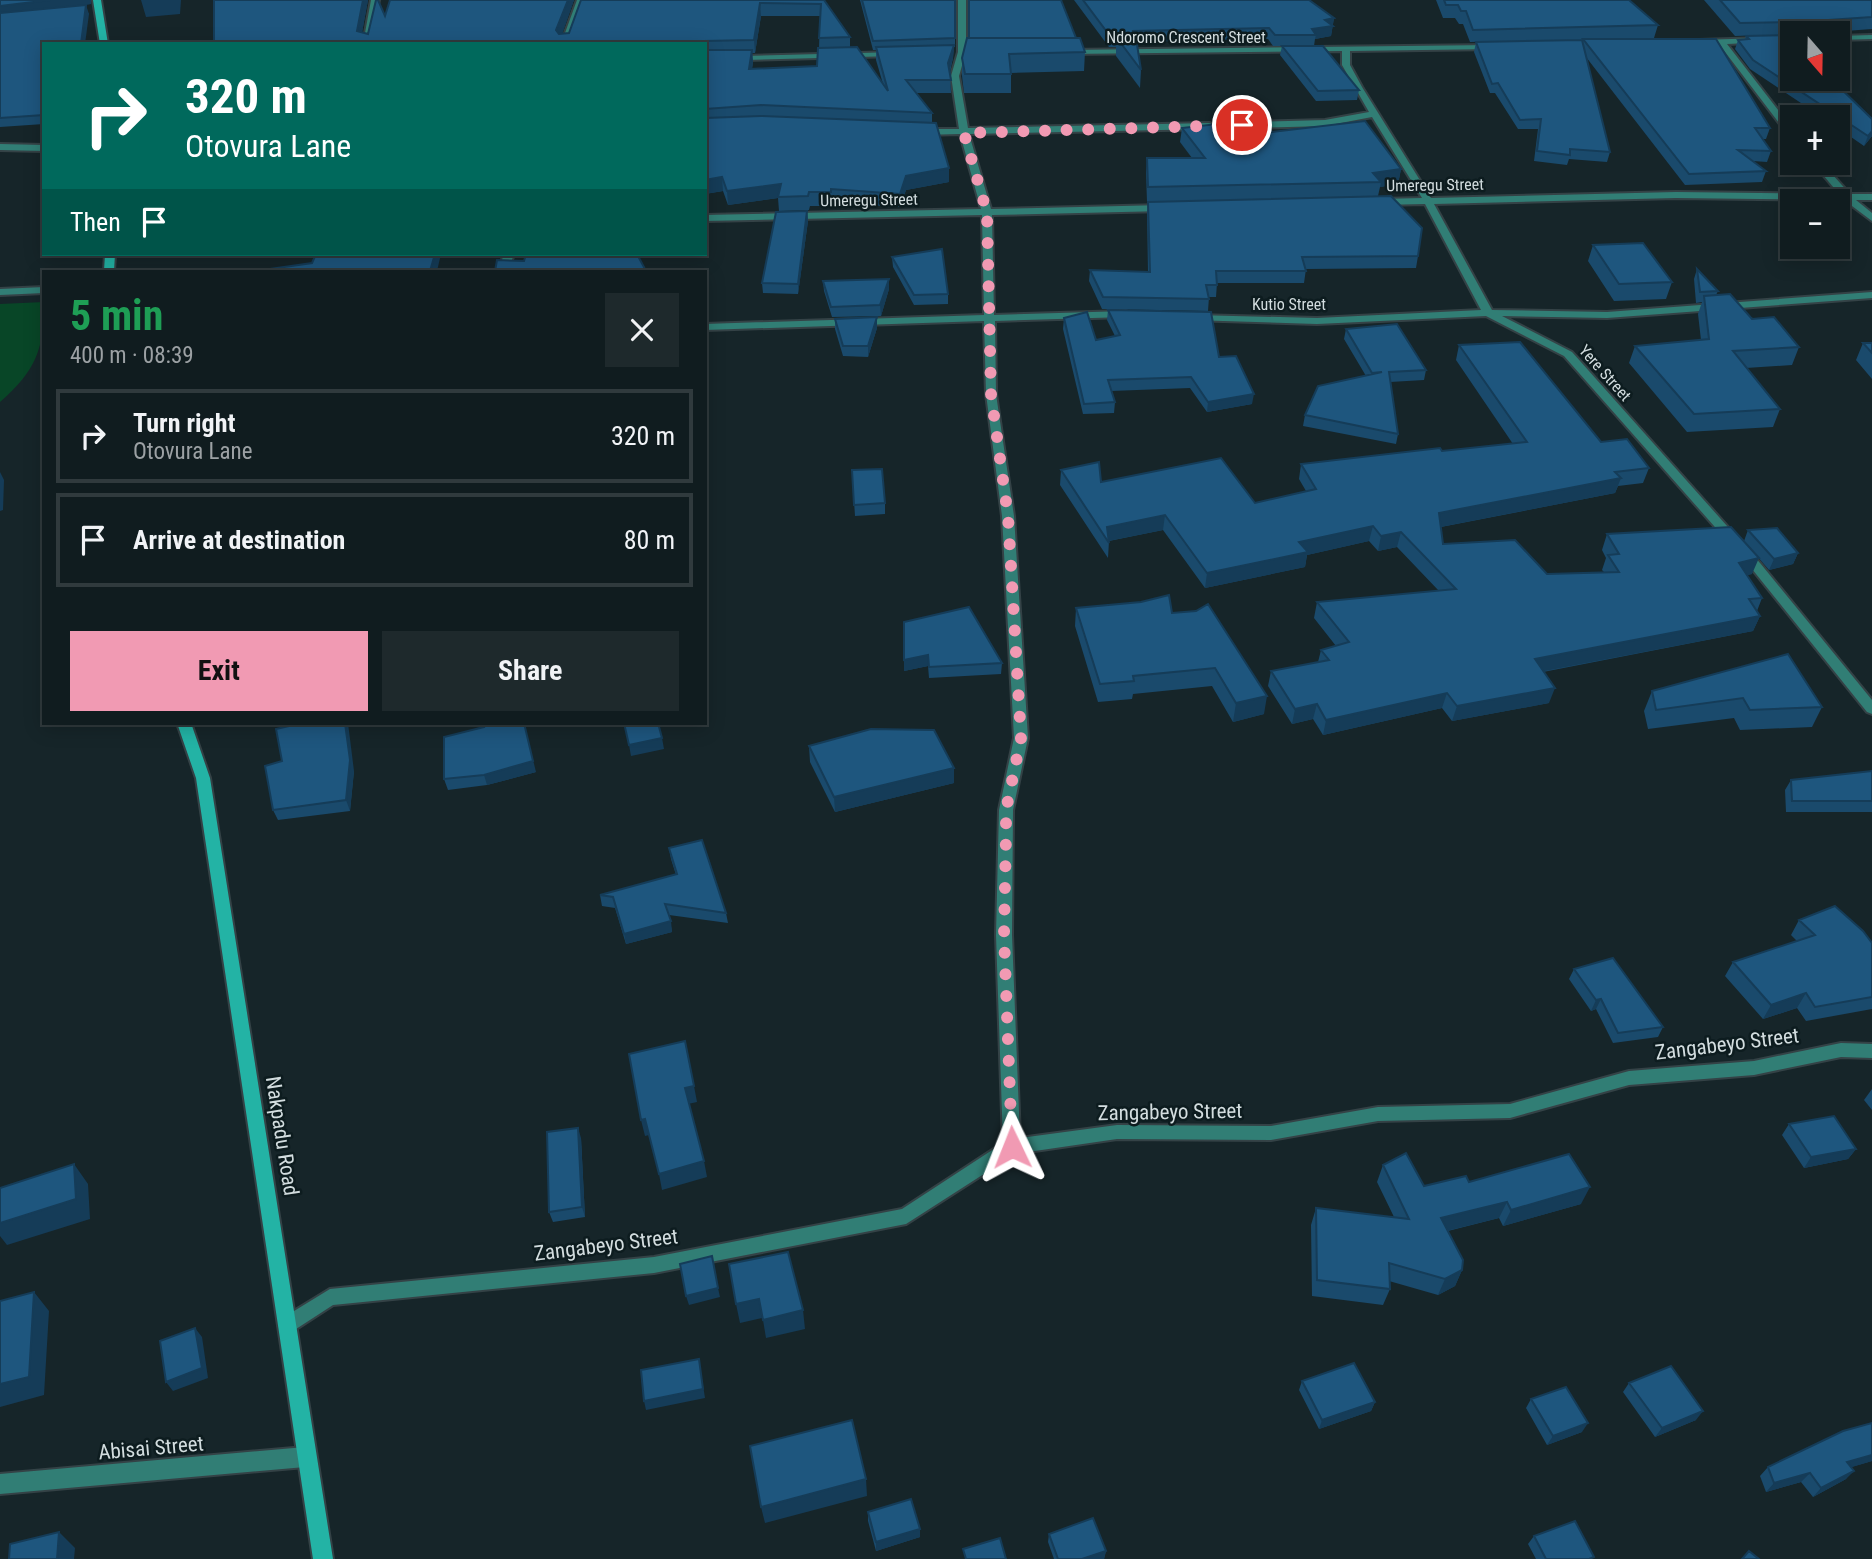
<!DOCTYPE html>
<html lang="en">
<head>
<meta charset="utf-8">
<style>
	body { margin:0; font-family:"Roboto Condensed",sans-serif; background:#1e292c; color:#f1f3f6; height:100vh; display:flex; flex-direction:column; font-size:26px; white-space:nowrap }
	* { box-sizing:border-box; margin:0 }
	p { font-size:23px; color:#9ca1a4 }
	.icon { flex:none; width:38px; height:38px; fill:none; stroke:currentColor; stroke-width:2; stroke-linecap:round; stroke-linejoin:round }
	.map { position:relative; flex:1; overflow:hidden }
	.sheet { position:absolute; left:42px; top:270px; width:665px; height:455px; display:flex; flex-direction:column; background:#101c1f; border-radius:0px; box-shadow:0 4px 18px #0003,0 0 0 2px #303a3d }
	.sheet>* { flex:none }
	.top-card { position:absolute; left:42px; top:42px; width:665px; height:214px; border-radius:0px; box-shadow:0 4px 18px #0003,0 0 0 2px #303a3d; background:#00695c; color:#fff; overflow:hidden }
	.needle { width:46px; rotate:160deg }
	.fabs { position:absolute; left:1780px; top:21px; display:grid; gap:14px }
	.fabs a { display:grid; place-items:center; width:70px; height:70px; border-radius:0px; background:#101c1f; box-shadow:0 4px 18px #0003,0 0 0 2px #303a3d; font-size:35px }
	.pin { position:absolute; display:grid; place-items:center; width:60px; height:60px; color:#fff; margin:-30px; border:4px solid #fff; border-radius:50%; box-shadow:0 2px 7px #0007 }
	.me { position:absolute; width:77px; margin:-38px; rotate:358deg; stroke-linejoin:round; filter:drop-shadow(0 0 5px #0008) }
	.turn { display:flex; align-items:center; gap:24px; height:147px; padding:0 28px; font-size:32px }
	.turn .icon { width:91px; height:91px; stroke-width:2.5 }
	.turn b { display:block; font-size:49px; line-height:60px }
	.then { display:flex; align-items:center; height:66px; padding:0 28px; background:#0003; gap:14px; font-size:26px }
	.round { display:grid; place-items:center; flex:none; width:74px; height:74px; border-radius:0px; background:#1e292c }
	.headline { display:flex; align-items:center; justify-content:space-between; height:119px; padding:0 28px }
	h1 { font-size:42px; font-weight:700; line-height:52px; color:#1e9e55 }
	.action { display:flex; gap:14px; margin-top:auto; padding:14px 28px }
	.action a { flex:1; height:80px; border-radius:0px; background:#f19ab3; color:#111; font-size:28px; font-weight:700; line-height:80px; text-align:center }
	.action a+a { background:#1e292c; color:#f1f3f6 }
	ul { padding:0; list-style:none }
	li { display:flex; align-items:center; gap:21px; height:94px; margin:0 14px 10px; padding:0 14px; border:4px solid #303a3d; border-radius:0px }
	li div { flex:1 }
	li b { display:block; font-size:26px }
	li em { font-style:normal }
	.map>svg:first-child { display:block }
</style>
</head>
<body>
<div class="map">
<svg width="1872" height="1559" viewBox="0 0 1872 1559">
	<rect width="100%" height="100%" fill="#162529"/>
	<path fill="#084627" d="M44 302C44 350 36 370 0 402V304Z"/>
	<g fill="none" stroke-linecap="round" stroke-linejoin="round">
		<defs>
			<path id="street" d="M371 0H379L371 44H363Z
				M577 0H585L569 44H561Z
				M958 0H966V52L959 76 968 128 1210 123 1214 126 1210 129 969 134 991 209 1164 205 1169 208 1164 211 992 215 994 315 1126 311 1131 314 1126 317 995 321 996 394 1014 516 1028 738 1013 810 1012 935 1020 1138 1117 1125 1271 1126 1378 1107 1510 1104 1629 1071 1754 1061 1841 1043 1872 1044V1058L1841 1057 1754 1075 1629 1085 1510 1118 1378 1121 1271 1140 1117 1139 1015 1154 906 1224 654 1273 333 1305 293 1331 287 1334 281 1331 278 1325 281 1319 330 1289 654 1257 902 1209 1003 1143 996 935 999 810 1014 738 1002 516 986 394 984 321 705 330V324L984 315 982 215 705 221V215L981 209 960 134 922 135 918 132 922 129H959L951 76 958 52Z
				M1872 35V39L1838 40V36Z
				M1792 37V41L1727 44 1792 128V137L1789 136 1719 44H1699L1695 42 1699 40Z
				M1493 45 1497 47 1496 49 1350 51V65L1362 87 1431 198 1676 192 1839 194 1813 163H1822L1850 194H1872V200H1856L1872 213V221L1844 200 1676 198 1434 204 1492 310 1607 312 1872 292V298L1607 318 1502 316 1572 352 1760 563 1872 700V714L1867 712 1752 569 1564 356 1486 316 1317 324 1191 320 1190 318 1195 315 1317 318 1481 310 1425 204 1380 205 1375 202 1380 199 1422 198 1372 117 1325 126 1248 128 1244 125 1248 122 1325 120 1369 112 1342 65V51L1066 54 1062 52 1066 50Z
				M898 52V56H895L705 61V57Z
				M0 144 44 145V151L0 150Z
				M504 254H514L508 271H498Z
				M44 287V293L0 295V289Z
				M305 1447 312 1450 315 1457 312 1464 305 1467 0 1494V1474Z"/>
			<path id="secondary" d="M93 0H101L108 44H100Z
				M105 254H115L114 271H104Z
				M177 723H191L210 778 333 1559H313L196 778Z"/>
		</defs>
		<use href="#street" stroke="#344246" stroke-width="4"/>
		<use href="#secondary" stroke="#344246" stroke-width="4"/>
		<use href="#street" fill="#317e75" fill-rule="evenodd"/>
		<use href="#secondary" fill="#23b3a5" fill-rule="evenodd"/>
	</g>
	<path fill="#1a4a6c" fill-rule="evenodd" d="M0 0H91V4L81 5 89 14 44 44V124L0 127Z
		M368 0 362 32 368 34 385 16 574 0 562 34 569 33 581 0H824L850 37V47L883 84 876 60V50H873L860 0H955V47H954L953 58 950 72 951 93H916L932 113V123L949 182 906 190 900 207 832 203 831 206H810L809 210 779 211 778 198 728 205 723 191 705 194V44H214ZM761 16H820L819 48 817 66 752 69 753 62 752 53H755Z
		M1074 0H1309L1334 18 1331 36 1315 39 1314 46H1273L1268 39 1137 42 1141 70 1140 88 1116 56V47H1109Z
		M1436 0H1629L1658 25 1654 38 1614 39 1770 128 1766 139H1763L1771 151 1767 162 1753 161 1766 171 1762 182 1685 185 1586 57 1610 152 1607 162 1569 159 1567 165 1534 161 1538 129H1518L1495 93H1490L1474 52 1476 42 1582 41 1583 40 1470 42 1463 24H1459L1455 18H1443Z
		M1704 0H1872V29L1819 33H1792V35H1787L1872 136 1864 146 1838 128V117H1822L1750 69 1735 49 1738 40 1745 39 1746 36 1764 35 1735 36Z
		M1075 38 1085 52 1084 71 1011 73V93H964L962 76V58Z
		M1282 46 1359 90 1357 100 1316 101 1280 55Z
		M1182 128 1272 132 1401 169 1398 184 1380 187 1378 196 1418 256 1416 268 1306 269 1304 283H1217L1216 297H1209L1208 311 1102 309 1089 281 1090 270 1148 272 1147 213 1148 202H1147L1146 173 1147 158H1192L1180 142Z
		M807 211 808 221 798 294 763 293 762 283Z
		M1593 245 1672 282 1666 299 1614 301 1588 261Z
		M892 257 948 294V304L914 305 893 267Z
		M1697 269 1718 291 1716 295 1799 347 1792 365 1746 368 1780 409 1773 427 1687 432 1629 363 1635 346 1701 340 1698 314 1702 302 1696 303 1694 279Z
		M823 281 889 289 881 316 832 317 824 291Z
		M1108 310 1219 357 1252 404 1207 412 1190 388 1111 391 1115 402 1114 413 1083 414 1063 329 1064 318 1096 340 1115 336 1107 320Z
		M835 319 877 328 868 357 843 356 835 329Z
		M1346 329 1426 370 1424 380 1390 382 1398 434 1396 444 1303 426 1305 415 1366 376 1344 339Z
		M1863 343H1872V379L1856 360Z
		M1459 345 1601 442 1649 468 1643 483 1618 486 1615 493 1441 527 1443 544 1547 574 1604 572 1602 570 1606 558 1602 550 1607 534 1752 574 1747 575 1762 598 1757 611 1760 616 1753 631 1543 672 1549 703 1452 721 1442 708 1323 735 1313 719 1292 724 1268 686 1271 671 1318 662 1321 650 1336 646 1314 618 1317 602 1439 591 1397 547 1378 551 1369 541 1307 555 1305 567 1205 588 1163 530 1109 541 1108 558 1060 485 1061 470 1101 482 1255 503 1306 491 1299 479 1301 464 1513 444 1456 360Z
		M852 470 885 503V514L855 516Z
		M1748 530 1798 553 1793 564 1769 570 1744 541Z
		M1076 608 1172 613 1264 714 1233 722 1212 686 1133 694 1132 699 1098 702 1075 626Z
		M904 622 1002 663 1001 674 929 678 928 666 904 671Z
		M1788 654 1822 707 1812 727 1740 730 1734 718 1648 729 1644 711 1652 691Z
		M444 737 536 772 487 785 448 790 444 779Z
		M809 746 954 768V783L835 812 810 762Z
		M354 771 350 811 278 820 273 810Z
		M1872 771V812H1786L1785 790 1791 780Z
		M669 848 726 913 728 923 669 915 672 932 626 944 615 908 602 906 600 895 676 875 671 859Z
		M1799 920 1872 943V1009L1806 1021 1797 1008 1763 1019 1725 976 1733 962 1797 941 1791 935Z
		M1574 969 1663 1027 1658 1037 1613 1043 1596 1009 1591 1011 1569 979Z
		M1872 1089V1110L1864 1100Z
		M1789 1124 1856 1149 1848 1159 1804 1168 1782 1135Z
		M581 1138 585 1217 553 1222 549 1212Z
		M1383 1165 1424 1186 1469 1182 1581 1204 1503 1226 1499 1218 1448 1231 1462 1270 1455 1286 1438 1295 1389 1281 1390 1289 1383 1305 1312 1296 1311 1225 1316 1208 1394 1217 1377 1182Z
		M1302 1381 1375 1402 1371 1411 1319 1429 1299 1390Z
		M1629 1383 1696 1420 1655 1437 1623 1392Z
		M1531 1399 1582 1432 1547 1445 1526 1408Z
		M1872 1461 1851 1467 1846 1479 1813 1497 1801 1482 1766 1492 1760 1476 1768 1467Z
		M868 1512 920 1529V1537L876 1551 868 1521Z
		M1049 1534 1106 1551 1104 1559H1054L1048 1542Z
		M1534 1536 1593 1559H1536L1528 1544Z"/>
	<path fill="#153c58" d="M50 0H91V4L0 16V6Z
		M141 0H181L180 14 146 17Z
		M363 0H368L360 44 357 31Z
		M568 0H574L559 43 556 30Z
		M760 3 761 16 755 53 754 40Z
		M86 5 89 14 85 44H81Z
		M1334 18 1331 36 1315 39 1316 35 1312 29 1325 20Z
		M954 45 953 58 948 76V63Z
		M752 50 753 62 750 82 749 69Z
		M1872 131V136L1864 146 1868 136Z
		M949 168V182L906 190 900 207V194L906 176Z
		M1401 169 1398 184 1380 187 1381 182 1373 173Z
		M722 177 723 191 705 194V180Z
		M781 184 778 198 728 205 727 191Z
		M807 211 808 221 798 294V284Z
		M435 254H441L437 271H430Z
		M889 279V289L881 316 880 305Z
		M877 317V328L868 357V346Z
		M1254 394 1252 404 1207 412 1208 402Z
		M0 472 4 480 3 510 0 511Z
		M1621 478 1615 493 1435 528 1439 513Z
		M1165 515 1163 530 1108 541 1107 527Z
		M1373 526 1369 541 1307 555 1305 567 1205 588 1207 573 1299 542Z
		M1401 532 1397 547 1378 551 1381 536Z
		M1798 553 1793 564 1769 570 1774 559Z
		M1759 558 1752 574 1732 578 1739 563Z
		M1760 616 1753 631 1529 674 1535 659Z
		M928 655V666L904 671V660Z
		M1555 688 1549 703 1452 721 1457 706Z
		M1447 693 1442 708 1323 735 1326 720Z
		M1267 696 1264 714 1233 722 1236 703Z
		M1317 704 1313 719 1292 724 1295 709Z
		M345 723H348L354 771 350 811 346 800Z
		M524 723 536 772 487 785 484 775Z
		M662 738 664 749 631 756 629 745Z
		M954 768V783L835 812 834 797Z
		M671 921 672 932 626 944 624 934Z
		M1806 993 1797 1008 1763 1019 1771 1005Z
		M1601 999 1596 1009 1591 1011 1596 1000Z
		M694 1086 697 1102 688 1104 685 1088Z
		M645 1119 649 1135 645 1136 641 1120Z
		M578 1128 581 1138 585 1217 582 1207Z
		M1856 1149 1848 1159 1804 1168 1811 1157Z
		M704 1161 707 1177 662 1190 659 1174Z
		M74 1164 88 1184 90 1219 7 1245 0 1236V1223Z
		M1590 1187 1581 1204 1503 1226 1511 1210Z
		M1507 1202 1499 1218 1434 1234 1441 1218Z
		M1462 1270 1455 1286 1438 1295 1445 1279Z
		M718 1288 720 1297 689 1305 686 1296Z
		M34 1292 49 1311 44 1395 0 1407V1384Z
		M759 1299 762 1318 740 1323 736 1304Z
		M803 1310 805 1329 766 1338 763 1320Z
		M195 1328 202 1337 208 1378 173 1391 166 1382Z
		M699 1359 705 1398 646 1410 644 1401Z
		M1375 1402 1371 1411 1319 1429 1322 1420Z
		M1703 1411 1696 1420 1655 1437 1662 1428Z
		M1588 1423 1582 1432 1547 1445 1553 1436Z
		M1872 1455V1461L1839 1471 1847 1462Z
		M1854 1471 1846 1479 1813 1497 1821 1488Z
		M1810 1473 1801 1482 1766 1492 1774 1483Z
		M866 1479 867 1496 765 1523 761 1507Z
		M920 1529V1537L876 1551V1542Z
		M59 1532 75 1548 74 1559H57Z
		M1106 1551 1104 1559H1082Z"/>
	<path fill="#1e567e" stroke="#153c58" stroke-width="2" d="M0 0H50L0 6Z
		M214 0H363L357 31 368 34 376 0H378L385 16 390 0H568L556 30 559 34 569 33 581 0H824L850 37 819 38 821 4 760 3 754 40 704 41 703 44H214Z
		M862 0H955V38L873 41Z
		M969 0H1061L1076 38H969Z
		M1083 0H1309L1334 18 1325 20 1333 26 1312 29 1316 35H1275L1269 28 1133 31 1134 36H1110Z
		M1444 0H1629L1658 25 1473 30 1466 11H1461L1458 5H1446Z
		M1720 0H1872V17L1799 22 1740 23Z
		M86 5 81 44H44V115L0 118V13Z
		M1787 35 1792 40V79H1831L1872 119V131L1868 136 1753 60 1738 40 1749 39 1746 36Z
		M967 38H1080L1085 52 1009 54 1011 74H965L962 58Z
		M1117 38H1136L1141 70Z
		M1583 39H1716L1770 128H1755L1771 151 1738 150 1766 171 1689 174Z
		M1582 40 1610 152 1570 149V155L1537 151 1541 119 1520 120 1498 83 1492 84 1476 42Z
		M954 45 948 63 951 80H906L932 113 761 105 705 109V50H752L749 69 817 66 818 48 857 47 888 91 876 47Z
		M1282 46H1323L1359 90 1318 91Z
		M761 116 936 123 949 168 906 176 900 194 831 189V192H809L808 196 778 197 781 184 727 191 722 177 705 180V118Z
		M1261 119 1272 132 1365 121 1401 169 1373 173 1381 182 1148 187 1147 158H1205L1182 128Z
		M1391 196 1422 228 1418 256 1302 257 1306 271H1216L1217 285H1206L1209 299 1103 297 1090 270 1150 272 1148 202Z
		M807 211 798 284 762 283 776 212Z
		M1643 243 1672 282 1619 284 1593 245Z
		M942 249 948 294 914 295 892 257Z
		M316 254H435L430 271H256L312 263Z
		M526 254H637L646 271H495L497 260 524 261Z
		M1697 269 1718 291 1700 292Z
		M889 279 880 305 831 307 823 281Z
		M1730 294 1752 319 1774 317 1799 347 1733 351 1780 409 1694 414 1635 346 1709 339 1704 296Z
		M1108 310 1211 312 1219 357 1236 356 1254 394 1208 402 1191 377 1108 380 1115 402 1084 404 1064 318 1087 312 1096 340 1120 335Z
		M877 317 868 346H843L835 319Z
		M1397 324 1426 370 1389 372 1398 434 1305 415 1318 386 1382 372 1372 373 1346 329Z
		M1520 342 1601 442 1627 439 1649 468 1615 472 1621 478 1439 513 1443 544 1515 540 1547 574 1619 572 1608 555 1619 554 1607 534 1731 527 1759 558 1739 563 1762 598 1749 599 1760 616 1535 659 1555 688 1457 706 1447 693 1326 720 1317 704 1295 709 1271 671 1329 660 1321 650 1349 642 1317 602 1456 589 1401 532 1381 536 1373 526 1299 542 1308 552 1207 573 1165 515 1107 527 1109 543 1061 470 1099 462 1101 482 1221 458 1255 503 1316 489 1301 464 1440 448 1442 451 1527 442 1459 345Z
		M1863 343H1872V353Z
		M882 469 885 503 854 505 852 470Z
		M1777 528 1798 553 1774 559 1748 530Z
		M1169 595 1172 613 1196 611 1208 604 1267 696 1236 703 1215 668 1133 676 1134 681 1100 684 1076 608 1141 602Z
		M969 607 1002 663 929 667 928 655 904 660V622Z
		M1788 654 1822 707 1750 710 1743 698 1656 710 1652 691Z
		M302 723H345L350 760 346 800 273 810 265 766 282 761 276 729Z
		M483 723H524L533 761 484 775 444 779V737L484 727Z
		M624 723H658L662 738 629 745Z
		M871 729 934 730 954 768 834 797 809 746Z
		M1872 771V801H1792L1791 780Z
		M702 840 726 913 665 904 671 921 624 934 613 897 600 895 677 874 669 848Z
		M1835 906 1863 931 1872 943V997L1815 1007 1806 993 1771 1005 1733 962 1815 935 1799 920Z
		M1613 958 1663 1027 1618 1033 1601 999 1596 1000 1574 969Z
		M685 1041 694 1086 685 1088 704 1161 659 1174 645 1119 641 1120 629 1054Z
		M1834 1116 1856 1149 1811 1157 1789 1124Z
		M578 1128 582 1207 549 1212 547 1132Z
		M1406 1153 1424 1186 1466 1176 1469 1182 1569 1154 1590 1187 1511 1210 1507 1202 1441 1218 1463 1260 1462 1270 1445 1279 1389 1263 1390 1289 1317 1280 1316 1208 1409 1219 1383 1165Z
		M74 1164 76 1199 0 1223V1188Z
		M788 1252 803 1310 763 1320 759 1299 736 1304 729 1264Z
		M712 1256 718 1288 686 1296 680 1264Z
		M34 1292 29 1377 0 1384V1301Z
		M195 1328 202 1368 166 1382 160 1341Z
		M699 1359 703 1389 644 1401 641 1370Z
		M1354 1363 1375 1402 1322 1420 1302 1381Z
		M1671 1366 1703 1411 1662 1428 1629 1383Z
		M1566 1387 1588 1423 1553 1436 1531 1399Z
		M852 1420 866 1479 761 1507 750 1446Z
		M1872 1423V1455L1847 1462 1854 1471 1821 1488 1810 1473 1774 1483 1768 1467 1843 1431Z
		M911 1499 920 1529 876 1542 868 1512Z
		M1093 1518 1106 1551 1082 1559H1058L1049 1534Z
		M1575 1521 1594 1557 1589 1559H1546L1534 1536Z
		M59 1532 57 1559H9L10 1544Z
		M1000 1538 1006 1559H966L963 1549Z
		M1749 1551 1759 1559H1742Z"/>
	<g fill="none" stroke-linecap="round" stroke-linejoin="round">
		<path stroke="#f19ab3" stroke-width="12" stroke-dasharray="0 21.6" d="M1012 1147 1004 935 1006 835V810L1021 738 1008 516 991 394 987 213 964 133 1242 125"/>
	</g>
	<g text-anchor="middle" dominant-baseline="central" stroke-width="5" stroke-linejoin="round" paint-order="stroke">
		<g font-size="16" fill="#d3dddf" stroke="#0d1c1f">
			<text x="1186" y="37">Ndoromo Crescent Street</text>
			<text transform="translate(1435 185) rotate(-1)">Umeregu Street</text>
			<text transform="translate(869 200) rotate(-1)">Umeregu Street</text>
			<text x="1289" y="304">Kutio Street</text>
			<text transform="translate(1605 373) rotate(48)">Yere Street</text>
		</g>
		<g font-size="21" fill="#d3dddf" stroke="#0d1c1f">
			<text transform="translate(1727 1044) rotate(-7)">Zangabeyo Street</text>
			<text transform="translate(1170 1112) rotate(-1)">Zangabeyo Street</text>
			<text transform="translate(282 1136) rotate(81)">Nakpadu Road</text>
			<text transform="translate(606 1245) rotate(-7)">Zangabeyo Street</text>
			<text transform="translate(151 1448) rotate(-5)">Abisai Street</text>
		</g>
	</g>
</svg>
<div class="fabs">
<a><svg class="needle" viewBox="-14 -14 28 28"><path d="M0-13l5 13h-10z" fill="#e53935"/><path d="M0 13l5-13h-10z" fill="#9ca1a4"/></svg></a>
<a>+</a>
<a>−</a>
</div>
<div class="pin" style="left:1242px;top:125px;background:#d93025"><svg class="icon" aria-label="arrive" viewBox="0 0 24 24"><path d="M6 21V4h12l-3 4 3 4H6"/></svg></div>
<svg class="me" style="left:1012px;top:1147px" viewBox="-20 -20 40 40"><path d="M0-17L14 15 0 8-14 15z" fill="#f19ab3" stroke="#fff" stroke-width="4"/></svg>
<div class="top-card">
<div class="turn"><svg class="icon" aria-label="right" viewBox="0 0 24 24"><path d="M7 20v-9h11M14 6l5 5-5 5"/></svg><div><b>320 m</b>Otovura Lane</div></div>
<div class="then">Then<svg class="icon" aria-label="arrive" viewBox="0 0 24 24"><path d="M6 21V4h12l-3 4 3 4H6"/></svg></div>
</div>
<section class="sheet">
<div class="headline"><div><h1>5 min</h1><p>400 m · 08:39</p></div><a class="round"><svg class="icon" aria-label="close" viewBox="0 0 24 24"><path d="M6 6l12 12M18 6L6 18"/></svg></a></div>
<ul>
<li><svg class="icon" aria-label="right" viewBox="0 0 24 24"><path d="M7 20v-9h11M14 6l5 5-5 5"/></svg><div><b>Turn right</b><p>Otovura Lane</p></div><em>320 m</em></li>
<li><svg class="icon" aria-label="arrive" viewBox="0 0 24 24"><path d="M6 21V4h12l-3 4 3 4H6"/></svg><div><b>Arrive at destination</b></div><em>80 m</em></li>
</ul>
<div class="action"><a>Exit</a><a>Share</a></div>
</section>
</div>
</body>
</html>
